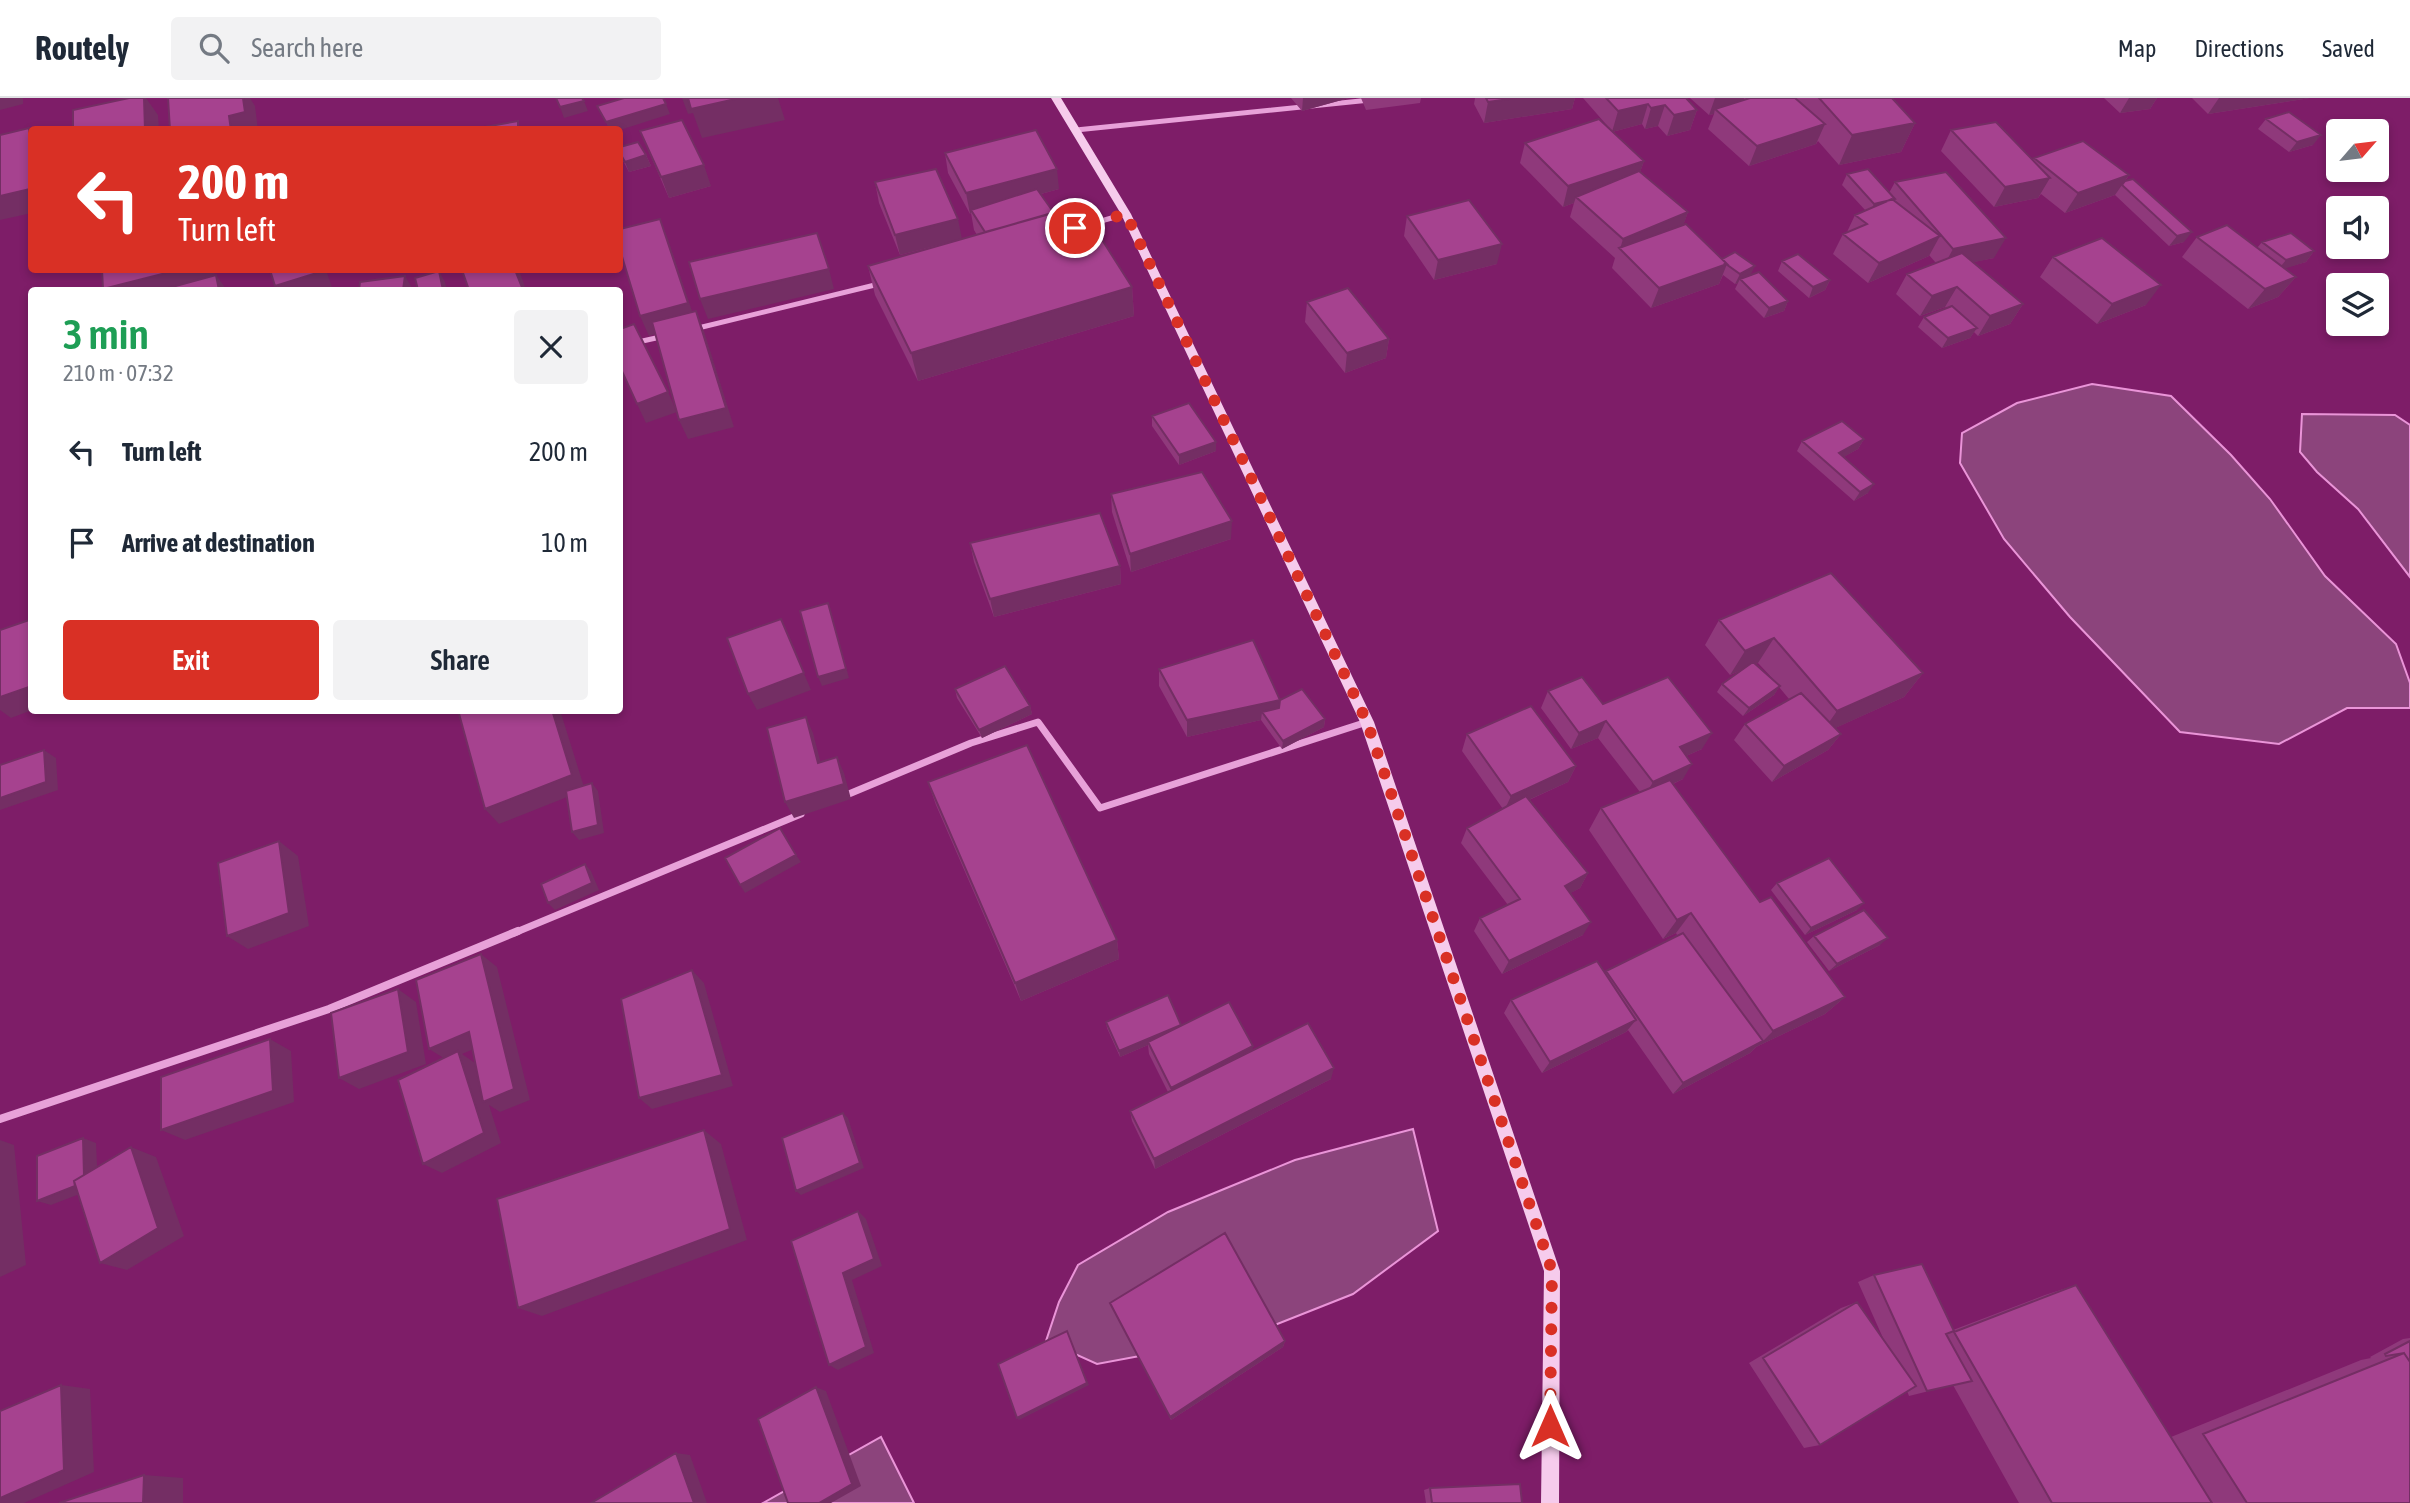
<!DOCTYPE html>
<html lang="en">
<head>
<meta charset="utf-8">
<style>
	body { margin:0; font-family:"Asap Condensed",sans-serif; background:#f2f2f3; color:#1f2937; height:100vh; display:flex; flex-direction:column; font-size:26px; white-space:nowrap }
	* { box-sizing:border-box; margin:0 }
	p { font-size:23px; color:#747a83 }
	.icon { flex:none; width:38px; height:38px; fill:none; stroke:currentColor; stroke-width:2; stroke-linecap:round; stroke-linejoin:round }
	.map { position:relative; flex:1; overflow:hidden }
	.panel { position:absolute; left:28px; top:189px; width:595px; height:427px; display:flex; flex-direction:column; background:#fff; border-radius:7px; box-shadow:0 4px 10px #0003 }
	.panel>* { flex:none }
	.hud { position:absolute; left:28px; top:28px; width:595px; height:147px; border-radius:7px; box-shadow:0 4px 10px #0003; background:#d93025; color:#fff; overflow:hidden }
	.needle { width:46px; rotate:62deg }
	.tools { position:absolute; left:2326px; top:21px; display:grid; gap:14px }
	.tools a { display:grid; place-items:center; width:63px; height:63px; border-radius:7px; background:#fff; box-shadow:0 4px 10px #0003; font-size:35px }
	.pin { position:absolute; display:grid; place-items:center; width:60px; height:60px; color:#fff; margin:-30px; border:4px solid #fff; border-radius:50%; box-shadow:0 2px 7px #0007 }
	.me { position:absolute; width:77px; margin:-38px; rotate:0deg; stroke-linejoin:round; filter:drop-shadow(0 0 5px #0008) }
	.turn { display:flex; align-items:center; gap:24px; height:147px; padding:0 35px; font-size:32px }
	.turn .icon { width:91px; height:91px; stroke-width:2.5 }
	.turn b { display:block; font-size:49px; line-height:60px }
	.round { display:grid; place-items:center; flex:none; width:74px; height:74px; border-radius:7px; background:#f2f2f3 }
	.overview { display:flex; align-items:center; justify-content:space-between; height:119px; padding:0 35px }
	h1 { font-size:42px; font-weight:600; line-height:52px; color:#1e9e55 }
	.action { display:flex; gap:14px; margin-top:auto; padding:14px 35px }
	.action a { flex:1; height:80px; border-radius:7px; background:#d93025; color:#fff; font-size:28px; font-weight:600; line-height:80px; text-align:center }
	.action a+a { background:#f2f2f3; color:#1f2937 }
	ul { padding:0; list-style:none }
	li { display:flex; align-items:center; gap:21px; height:91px; padding:0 35px }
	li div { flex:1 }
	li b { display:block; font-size:26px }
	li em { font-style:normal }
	header { display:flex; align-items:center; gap:42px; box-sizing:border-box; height:98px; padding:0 35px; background:#fff; border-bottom:2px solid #e0e1e3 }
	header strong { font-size:33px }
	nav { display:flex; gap:38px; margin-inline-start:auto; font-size:24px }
	.search { width:490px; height:63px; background:#f2f2f3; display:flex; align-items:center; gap:18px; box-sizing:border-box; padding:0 24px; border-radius:7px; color:#747a83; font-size:26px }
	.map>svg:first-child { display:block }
</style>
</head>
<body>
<header>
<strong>Routely</strong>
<div class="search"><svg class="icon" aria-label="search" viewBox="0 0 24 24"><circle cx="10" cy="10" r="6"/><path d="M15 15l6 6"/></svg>Search here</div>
<nav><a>Map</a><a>Directions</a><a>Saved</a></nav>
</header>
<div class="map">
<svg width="2410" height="1405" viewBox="0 0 2410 1405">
	<rect width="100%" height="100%" fill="#7e1d68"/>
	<path fill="#8c447c" stroke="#ea94d8" stroke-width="2" d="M2092 286 2171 298 2231 357 2270 401 2325 478 2396 546 2410 585V610H2347L2279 646 2180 634 2070 519 2004 441 1960 365 1962 335 2017 305Z
		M2302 316 2395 317 2410 327V479L2358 411 2317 374 2300 354Z
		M1413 1031 1438 1133 1353 1196 1247 1238 1097 1266 1046 1243 1059 1204 1078 1167 1168 1114 1295 1062Z
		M881 1339 914 1405H763Z"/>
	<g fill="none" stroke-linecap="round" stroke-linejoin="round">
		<path stroke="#e8a1d9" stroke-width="5" d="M1076 32 1370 2
			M1083 128 1126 116
			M694 231 879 186
			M620 248 665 238"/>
		<path stroke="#e8a1d9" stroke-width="7" d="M844 698 971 645 1038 624 1100 710 1367 624
			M514 835 801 716"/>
		<path stroke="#e8a1d9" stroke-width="8" d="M0 1021 329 911 518 833"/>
		<path fill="#f6cbec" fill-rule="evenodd" d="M1051 0H1061L1131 116 1374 624 1560 1173 1559 1405H1541L1544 1173 1360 624 1121 116Z"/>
	</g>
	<path fill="#8f397b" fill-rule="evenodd" d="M1291 0H1349L1302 13Z
		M1361 0H1421L1420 5 1366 12Z
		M1475 0H1575L1572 11 1484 25 1474 6Z
		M1583 0H1686L1697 12 1690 32 1667 38 1658 28 1645 31 1642 26 1612 34 1644 63 1640 74 1688 114 1683 127 1722 161 1751 177 1788 203 1784 213 1764 220 1735 191 1738 185 1735 186 1723 177 1719 186 1651 210 1612 170 1615 160 1570 119 1574 105 1563 109 1520 65 1525 45 1611 32Z
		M1690 0H1892L1915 25 1901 54 1839 67 1818 43 1816 46 1749 68 1708 31 1714 16 1709 17Z
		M2104 0H2157L2150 11 2120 15Z
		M2192 0H2310L2208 16Z
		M2266 21 2313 47 2289 54 2258 31Z
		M1951 32 2033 62 2034 60 2129 77 2125 83 2184 144 2169 148 2115 97 2065 115 2041 96 2038 100 1994 109 1941 53Z
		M640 33 711 88 669 100Z
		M620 49 646 57 651 68 629 74 620 57Z
		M945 55 1059 91 1041 96 1054 115 1132 189 1134 218 918 283 875 197 868 168 948 145 900 157 879 105 875 84 962 141 977 137 974 132 971 115 970 116 948 75Z
		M1847 76 1889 95 1895 84 1994 160 1973 164 2023 206 2010 226 1978 238 1974 234 1970 240 1942 250 1918 229 1924 219 1946 210 1945 209 1920 218 1896 196 1907 176 1936 165 1929 157V158L1868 185 1833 156 1843 136 1847 134 1855 117 1866 113 1842 87Z
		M1407 118 1497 166 1434 182 1404 138Z
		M2197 139 2257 150 2262 144 2314 153 2306 164 2284 170 2296 179 2278 199 2248 211 2182 159Z
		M2053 159 2146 207 2097 226 2040 179Z
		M1782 163 1830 182 1825 192 1809 200 1778 173Z
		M1307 204 1389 241 1386 260 1345 275 1305 224Z
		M1152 318 1216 344V353L1179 367 1152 328Z
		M1864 341 1858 351 1843 359 1868 395 1854 403 1797 353 1802 343Z
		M1111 396 1231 441 1131 474 1112 414Z
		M970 445 1120 468 1121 486 994 519 974 464Z
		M1719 522 1923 575 1904 599 1835 630 1841 636 1828 652 1772 684 1734 642 1745 626 1789 601 1779 589 1774 597 1743 618 1717 594 1722 586 1742 572 1730 577 1705 547ZM1758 565 1773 581 1755 566Z
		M1159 571 1280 602 1325 621 1324 629 1282 651 1261 622 1187 639 1159 588Z
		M955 591 1030 608 1032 616 982 640 957 600Z
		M1548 593 1603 606 1702 651 1686 658 1683 681 1673 686 1760 804 1845 899 1825 916 1756 949 1750 955 1673 996 1628 932 1626 934 1542 975 1504 915 1511 902 1605 875 1677 837 1676 835 1663 841 1589 732 1601 710 1640 694 1598 640 1571 651 1541 610Z
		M1467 636 1576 668 1568 684 1529 702 1588 775 1580 790 1570 795 1583 837 1502 876 1474 833 1480 820 1508 807 1461 745 1467 730 1503 711 1462 653Z
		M928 684 1117 842 1119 861 1021 903 936 707Z
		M1777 785 1857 812 1805 837 1771 792Z
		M1814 838 1880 847 1829 873 1807 844Z
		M1106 924 1181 928 1253 952 1331 981 1155 1071 1132 1023 1130 1013 1168 994 1149 956 1148 947 1120 959 1107 930Z
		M1874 1177 1953 1232 2045 1197 2076 1187 2171 1339 2361 1262 2371 1260 2370 1259 2403 1241 2410 1240V1405H2019L1953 1287 1909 1298 1907 1293 1820 1347 1804 1350 1749 1265 1841 1210 1857 1204 1883 1240 1858 1184Z
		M1110 1205 1285 1243 1283 1249 1171 1322Z
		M1430 1390 1522 1405H1426L1424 1392Z"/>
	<path fill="#742e64" d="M0 0H23V6L0 12Z
		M144 0H146L158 17 159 32H145Z
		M243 0H250L255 8 258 32H231L229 18Z
		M682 0H778L785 22 702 40 693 15 688 16Z
		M1303 0H1349L1302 13Z
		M1516 0H1575L1572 11 1484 25 1488 4Z
		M1715 0H1744L1742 7 1715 11 1714 16 1709 17Z
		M2129 0H2157L2150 11 2120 15Z
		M2219 0H2310L2208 16Z
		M584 3 588 13 564 20 560 9Z
		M666 6 670 16 620 32H609L606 24Z
		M1648 6 1642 26 1612 34 1618 13Z
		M1665 7 1658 28 1645 31 1651 10Z
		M1697 12 1690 32 1667 38 1674 17Z
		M1915 25 1901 54 1839 67 1852 37Z
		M1825 26 1816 46 1749 68 1757 48Z
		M29 30 32 34V115L0 122V98Z
		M2321 37 2313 47 2289 54 2297 44Z
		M646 57 651 68 629 74 625 64Z
		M1644 63 1637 83 1576 99 1574 105 1563 109 1568 88Z
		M704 67 711 88 669 100 661 79Z
		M1057 71 1059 91 972 115 971 112V115L970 116 966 95Z
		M2129 77 2115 97 2065 115 2078 95Z
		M2050 80 2038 100 1994 109 2005 89Z
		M1895 101 1889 111 1869 116 1874 106Z
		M1688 114 1681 134 1620 151 1623 141Z
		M660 121 668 141 696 225 649 238 640 218Z
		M958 121 962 141 900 157 895 137Z
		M2192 134 2184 144 2169 148 2177 138Z
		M1940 138 1929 158 1868 185 1879 165Z
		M2006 140 1994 160 1942 171 1953 151Z
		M1502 146 1497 166 1434 182 1438 162Z
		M2314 153 2306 164 2277 173 2286 162Z
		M1727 166 1719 186 1651 210 1659 190Z
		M1755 168 1750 178 1740 181 1738 185 1735 186 1740 176Z
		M829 171 834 191 708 221 700 201Z
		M178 172H214L216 186 191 192H105L103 191Z
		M319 172H326L333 192H278L275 188Z
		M515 172H519L526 192H523Z
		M439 173 445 184 447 192H443Z
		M216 177 224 188 225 192H219Z
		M405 178 411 188V192H403Z
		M2296 179 2278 199 2248 211 2265 191Z
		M1830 182 1825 192 1809 200 1813 189Z
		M2161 187 2146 207 2097 226 2112 206Z
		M1132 189 1134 218 918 283 911 255Z
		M1957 189 1945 209 1920 218 1932 198Z
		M1788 203 1784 213 1764 220 1769 210Z
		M2023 206 2010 226 1978 238 1990 218Z
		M696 213 704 233 734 329 688 341 679 322Z
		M1977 230 1970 240 1942 250 1948 240Z
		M1389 241 1386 260 1345 275 1347 255Z
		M668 294 677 314 646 325 637 306Z
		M1864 341 1858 351 1833 365 1839 355Z
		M1216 344V353L1179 367V357Z
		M1874 386 1868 395 1854 403 1860 394Z
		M1232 423 1231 441 1131 474 1130 456Z
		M1120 468 1121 486 994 519 990 501Z
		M828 505 831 514 849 580 822 588 818 579Z
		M781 521 811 592 757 612 748 596Z
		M1774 540 1758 565 1730 577 1745 553Z
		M1923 575 1904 599 1820 637 1837 613Z
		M32 588V612L11 620 0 612V599Z
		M1780 588 1774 597 1743 618 1749 610Z
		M1280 602 1279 619 1262 614 1261 622 1187 639V622Z
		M1030 608 1032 616 982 640 979 632Z
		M552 612H560L585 692 499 726 485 711Z
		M806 619 813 635 825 681 818 665Z
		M1325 621 1324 629 1282 651 1283 643Z
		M1606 623 1598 640 1571 651 1579 635Z
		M1712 635 1702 651 1670 665 1680 649Z
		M1841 636 1828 652 1772 684 1784 668Z
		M44 652 56 660 58 692 0 712V700Z
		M837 659 844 675 851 701 794 720 785 704Z
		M1692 666 1683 681 1644 699 1653 684Z
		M1576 668 1568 684 1504 713 1511 698Z
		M592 685 598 693 604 735 579 742 572 734Z
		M279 743 298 758 309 828 248 851 227 838Z
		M796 757 801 764 745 795 740 787Z
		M585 766 591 773 599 792 555 812 548 805Z
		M1588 775 1580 790 1558 802 1565 788Z
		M1864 805 1857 812 1805 837 1811 830Z
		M1691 815 1676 835 1663 841 1677 822Z
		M1591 824 1583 837 1502 876 1509 863Z
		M1888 840 1880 847 1829 873 1837 866Z
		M1117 842 1119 861 1021 903 1015 885Z
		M481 856 497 869 530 1002 500 1014 489 1007 501 1045 442 1075 423 1066 484 1035 459 957 447 962 429 951 469 934 485 946 462 956 475 965 487 1002 514 991Z
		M692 872 704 885 733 988 652 1011 639 1000Z
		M398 891 416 904 426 966 359 991 339 980Z
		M1845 899 1825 916 1756 949 1750 955 1673 996 1683 985 1762 944 1773 933Z
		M1636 922 1626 934 1542 975 1550 964Z
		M1181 927V933L1148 944V947L1120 959 1119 953Z
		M270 941 291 953 294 1004 185 1042 161 1032Z
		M1253 948 1252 960 1172 1001 1171 990Z
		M1334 970 1331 981 1155 1071 1154 1061Z
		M843 1015 848 1020 864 1070 801 1097 796 1093Z
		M704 1032 721 1046 747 1142 542 1218 518 1210Z
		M83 1040 96 1045 98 1089 51 1107 37 1103Z
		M0 1042 14 1047 26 1167 0 1179Z
		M131 1049 156 1059 184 1138 127 1172 100 1165Z
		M858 1113 866 1121 882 1168 852 1182 874 1255 838 1272 829 1267 843 1175Z
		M1067 1233 1089 1287 1019 1322 1017 1320Z
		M1285 1243 1283 1249 1171 1322 1170 1319Z
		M61 1287 90 1291 94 1374 24 1405H0V1400Z
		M816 1289 826 1293 861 1388 831 1405H819Z
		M676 1355 690 1357 707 1405H694Z
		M144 1377 183 1380V1405H143Z"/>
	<path fill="#a6428f" stroke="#742e64" stroke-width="2" d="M129 0H144L145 32H73V12Z
		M168 0H243L245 14 229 18 231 32H170Z
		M556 0H582L584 3 560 9Z
		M624 0H663L666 6 606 24 597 8Z
		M688 0H740L691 11Z
		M1486 0H1516L1488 4Z
		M1606 0H1686L1697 12 1674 17 1665 7 1651 10 1648 6 1618 13Z
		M1750 0H1795L1825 26 1757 48 1715 11Z
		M1819 0H1892L1915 25 1852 37Z
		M2289 14 2321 37 2297 44 2266 21Z
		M1599 21 1644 63 1568 88 1525 45Z
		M682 22 704 67 661 79 640 33Z
		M518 23V32H473V31Z
		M1996 24 2050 80 2005 89 1951 32Z
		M29 30 30 91 0 98V37Z
		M1036 32 1057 71 966 95 945 55Z
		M2083 43 2129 77 2078 95 2034 60Z
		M638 44 646 57 625 64 620 55V49Z
		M936 71 958 121 895 137 875 84Z
		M1868 71 1895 101 1874 106 1847 76Z
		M1639 73 1688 114 1623 141 1576 99Z
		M1946 74 2006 140 1953 151 1895 84Z
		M2133 81 2192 134 2177 138 2122 87 2125 83Z
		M1037 91 1054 115 985 134 971 112Z
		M1892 101 1940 138 1879 165 1843 136 1867 126 1855 117Z
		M1469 102 1502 146 1438 162 1407 118Z
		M1080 107 1132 189 911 255 868 168Z
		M660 121 688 205 640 218 620 152V131Z
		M1686 126 1727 166 1659 190 1619 150Z
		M2227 127 2296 179 2265 191 2197 139Z
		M817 135 829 171 700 201 689 164Z
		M2291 135 2314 153 2286 162 2262 144Z
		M2102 140 2161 187 2112 206 2053 159Z
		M1735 154 1755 168 1740 176 1726 166H1727L1722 161Z
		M1962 155 2023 206 1990 218 1957 189 1932 198 1907 176Z
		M1798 156 1830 182 1813 189 1782 163Z
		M102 172H178L103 191Z
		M270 172H319L320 174 275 188Z
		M462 172H515L523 192H469Z
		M439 173 443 192H418L415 180Z
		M1759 174 1788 203 1769 210 1740 181Z
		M216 177 219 192H161Z
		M405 178 403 192H359L360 184Z
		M1348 190 1389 241 1347 255 1307 204Z
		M1952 208 1977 230 1948 240 1924 219Z
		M696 213 726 310 679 322 652 224Z
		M634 226 668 294 637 306 620 269V231Z
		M1189 305 1216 344 1179 357 1152 318Z
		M1842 323 1864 341 1839 355 1874 386 1860 394 1802 343Z
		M1202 374 1232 423 1130 456 1111 396Z
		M1100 415 1120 468 990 501 970 445Z
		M1831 475 1923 575 1837 613 1774 540 1745 553 1719 522Z
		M828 505 846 571 818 579 800 513Z
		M32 521V588L0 599V532Z
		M781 521 804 575 748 596 727 540Z
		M1253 542 1280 602 1187 622 1159 571Z
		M1753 564 1780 588 1749 610 1722 586Z
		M1005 568 1030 608 979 632 955 591Z
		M1582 579 1603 606 1668 579 1712 635 1680 649 1692 666 1653 684 1606 623 1579 635 1548 593Z
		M1302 591 1325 621 1283 643 1262 614 1279 610 1280 602Z
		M1801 595 1841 636 1784 668 1745 626Z
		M1531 608 1576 668 1511 698 1467 636Z
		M458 612H552L572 677 485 711Z
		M806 619 818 665 837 659 844 686 785 704 767 630Z
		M1027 647 1117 842 1015 885 928 684Z
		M44 652 46 684 0 700V667Z
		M1670 682 1760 804 1771 799 1845 899 1773 933 1691 815 1677 822 1601 710Z
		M592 685 598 727 572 734 566 693Z
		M1526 698 1588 775 1565 788 1591 824 1509 863 1480 820 1520 801 1467 730Z
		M780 730 796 757 740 787 725 760Z
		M279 743 289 815 227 838 218 765Z
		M1829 760 1864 805 1811 830 1777 785Z
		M585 766 592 785 548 805 541 786Z
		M1864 812 1888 840 1837 866 1814 838Z
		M1683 835 1763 943 1683 985 1606 873Z
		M481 856 514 991 483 1004 469 934 429 951 416 882Z
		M1597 863 1636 922 1550 964 1511 902Z
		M692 872 722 977 639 1000 621 901Z
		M398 891 408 954 339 980 331 915Z
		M1168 897 1181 927 1119 953 1106 924Z
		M1229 904 1253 948 1171 990 1148 944Z
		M1308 925 1334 970 1154 1061 1130 1013Z
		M270 941 273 993 161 1032V979Z
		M458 953 484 1035 423 1066 398 982Z
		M843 1015 860 1065 796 1093 782 1040Z
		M704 1032 730 1131 518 1210 497 1101Z
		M83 1040 84 1077 74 1083 75 1088 37 1103V1058Z
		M131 1049 158 1130 100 1165 74 1083Z
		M858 1113 874 1161 843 1175 866 1249 829 1267 791 1143Z
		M1225 1135 1285 1243 1170 1319 1110 1205Z
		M1922 1166 1954 1233 1946 1236 1972 1283 1927 1293 1874 1177Z
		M2076 1187 2212 1405H2052L1954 1234Z
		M1857 1204 1916 1288 1820 1347 1763 1260Z
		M1067 1233 1087 1285 1017 1320 998 1266Z
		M2410 1243V1264L2404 1255 2386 1258 2385 1256Z
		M2404 1255 2410 1264V1405H2247L2203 1336Z
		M61 1287 64 1372 0 1400V1313Z
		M816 1289 852 1386 819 1405H788L758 1321Z
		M676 1355 694 1405H591Z
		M144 1377 143 1405H59Z
		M1520 1386 1522 1405H1432L1430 1390Z"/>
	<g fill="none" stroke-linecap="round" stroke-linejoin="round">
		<path stroke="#d93025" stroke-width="12" stroke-dasharray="0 21.6" d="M1075 130 1126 116 1367 624 1552 1173 1550 1328"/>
	</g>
</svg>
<div class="tools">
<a><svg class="needle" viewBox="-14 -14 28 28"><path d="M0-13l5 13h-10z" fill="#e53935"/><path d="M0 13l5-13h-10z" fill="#747a83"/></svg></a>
<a><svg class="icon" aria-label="sound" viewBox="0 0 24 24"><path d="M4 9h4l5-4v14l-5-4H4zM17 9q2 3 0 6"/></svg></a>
<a><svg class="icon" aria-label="layers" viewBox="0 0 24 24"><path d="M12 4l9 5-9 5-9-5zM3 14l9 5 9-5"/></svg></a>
</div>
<div class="pin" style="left:1075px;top:130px;background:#d93025"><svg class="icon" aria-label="arrive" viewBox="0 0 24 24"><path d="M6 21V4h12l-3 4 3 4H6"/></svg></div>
<svg class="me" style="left:1550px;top:1328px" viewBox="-20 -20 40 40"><path d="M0-17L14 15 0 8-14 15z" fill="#d93025" stroke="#fff" stroke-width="4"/></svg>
<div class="hud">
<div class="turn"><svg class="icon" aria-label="left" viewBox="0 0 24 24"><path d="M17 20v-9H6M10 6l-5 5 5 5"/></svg><div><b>200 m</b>Turn left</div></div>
</div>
<section class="panel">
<div class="overview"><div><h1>3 min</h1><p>210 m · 07:32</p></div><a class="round"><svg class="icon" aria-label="close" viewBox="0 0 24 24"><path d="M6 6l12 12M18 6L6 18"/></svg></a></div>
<ul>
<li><svg class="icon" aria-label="left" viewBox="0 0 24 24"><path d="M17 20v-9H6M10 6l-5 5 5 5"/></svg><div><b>Turn left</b></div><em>200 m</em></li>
<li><svg class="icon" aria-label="arrive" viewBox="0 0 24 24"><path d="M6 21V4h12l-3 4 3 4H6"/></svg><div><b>Arrive at destination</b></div><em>10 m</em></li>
</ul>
<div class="action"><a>Exit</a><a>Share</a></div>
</section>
</div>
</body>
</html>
